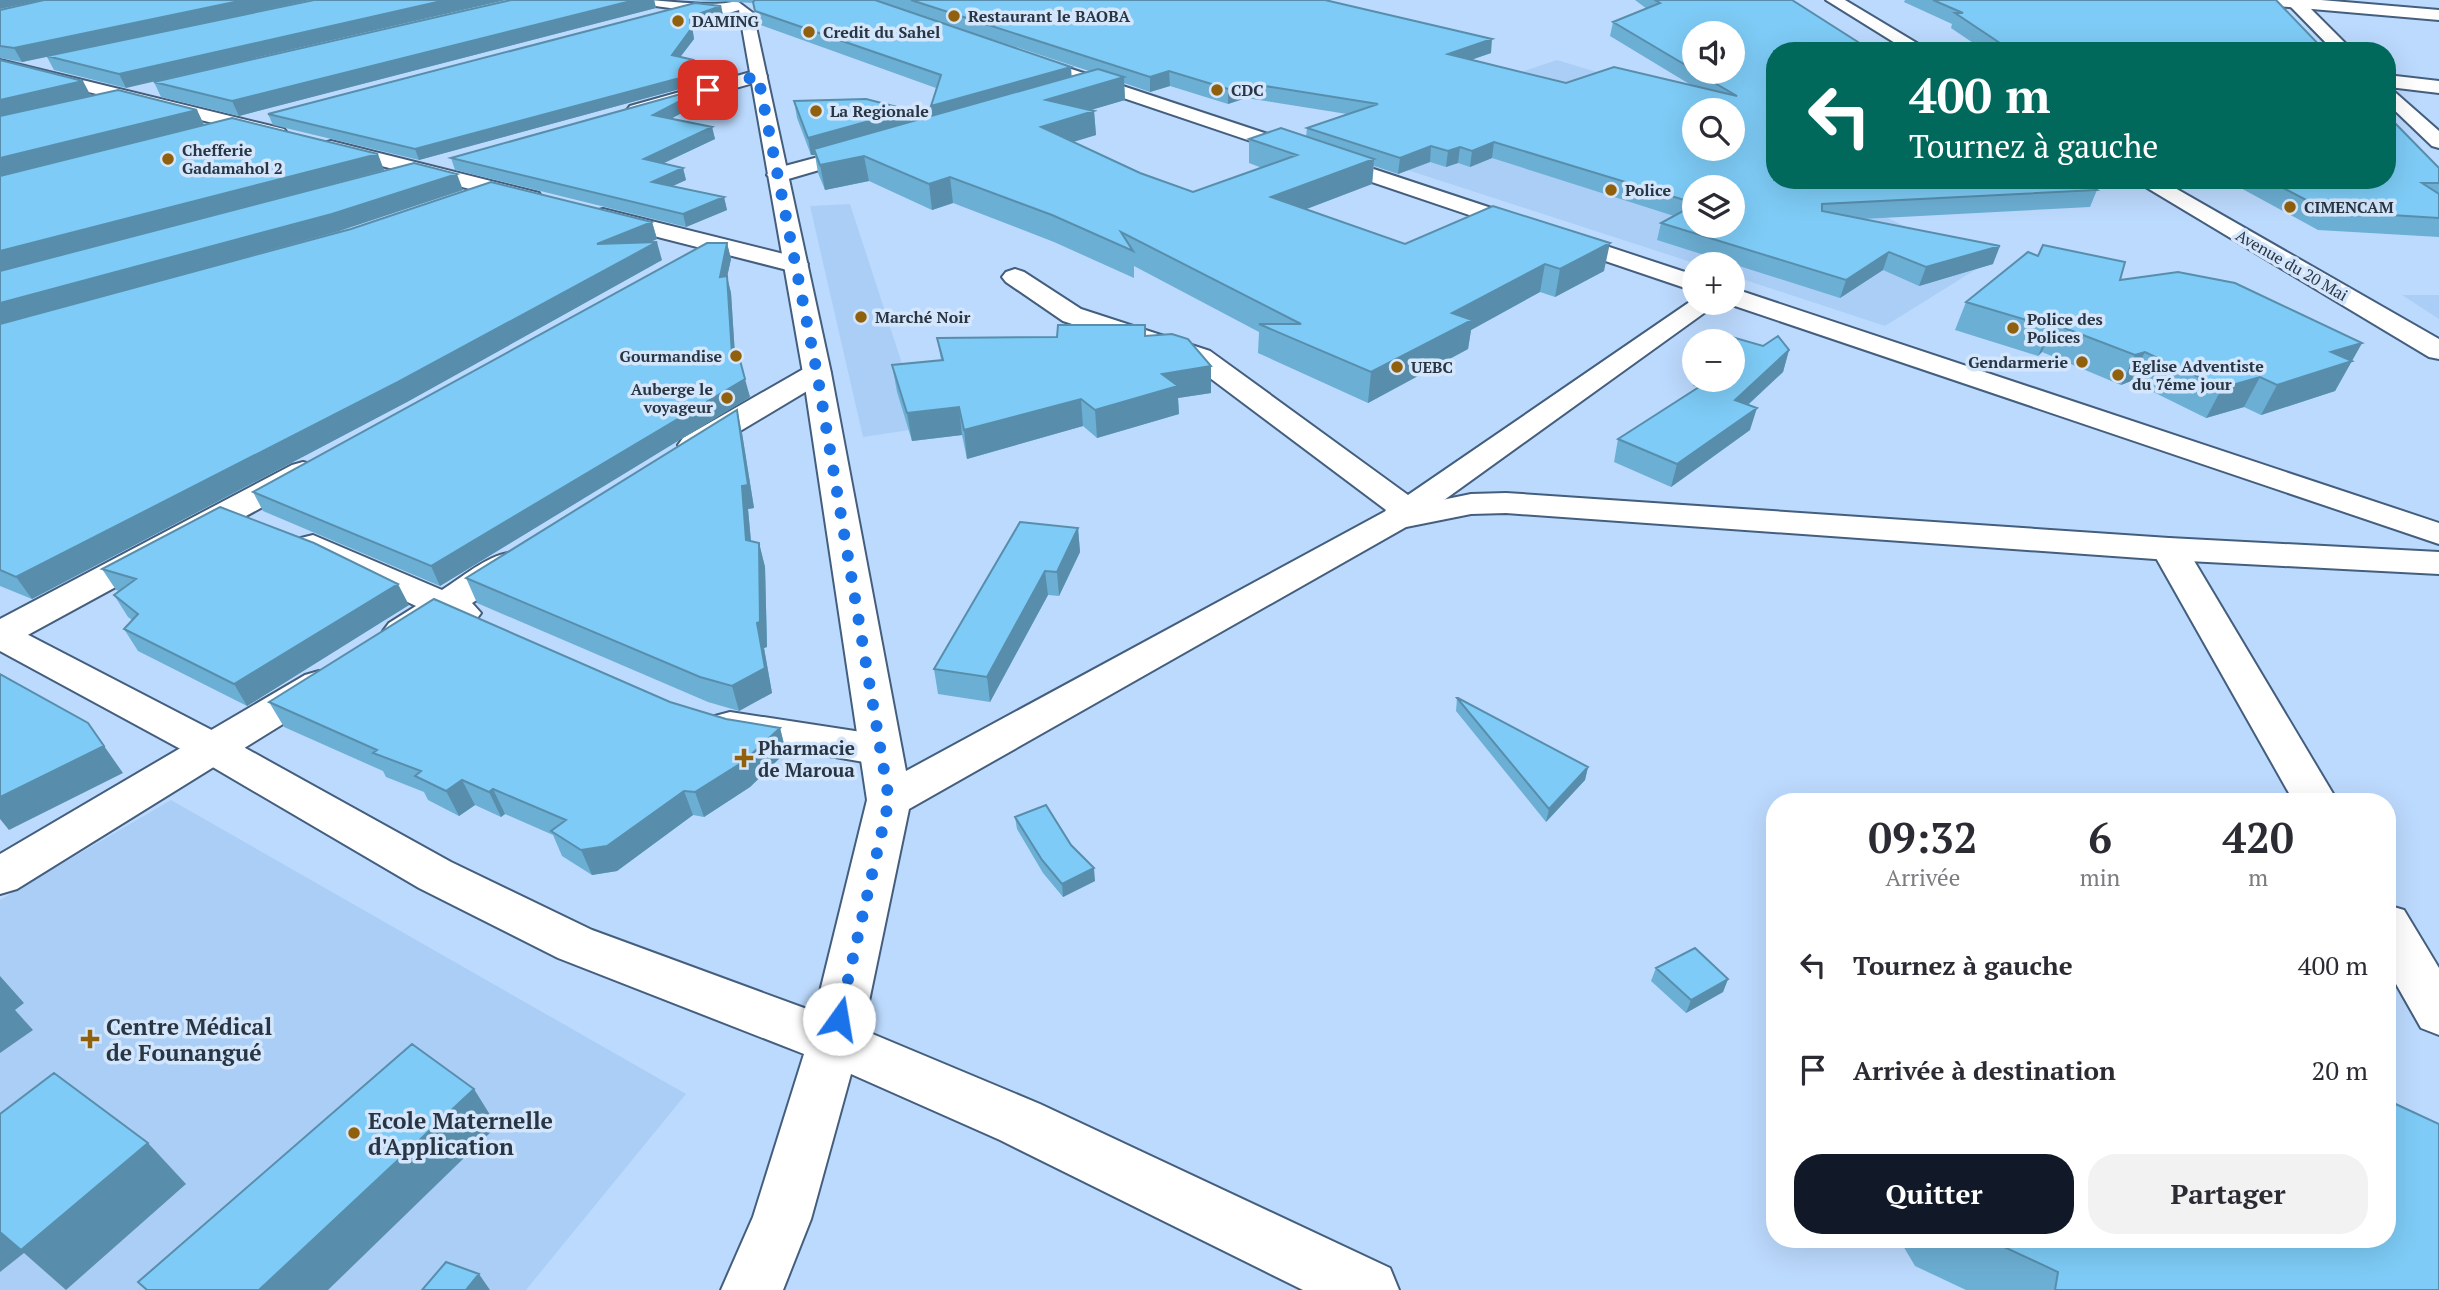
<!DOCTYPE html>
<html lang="fr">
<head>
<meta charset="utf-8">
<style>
	body { margin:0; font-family:"PT Serif",serif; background:#f2f2f3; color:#2b2b33; height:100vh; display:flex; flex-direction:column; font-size:26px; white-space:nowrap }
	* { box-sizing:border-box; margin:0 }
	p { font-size:23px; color:#7c7c81 }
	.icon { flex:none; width:38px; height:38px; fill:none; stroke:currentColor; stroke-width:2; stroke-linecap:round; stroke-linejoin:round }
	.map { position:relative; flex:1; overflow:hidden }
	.panel { position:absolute; left:1766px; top:793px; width:630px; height:455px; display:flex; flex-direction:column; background:#fff; border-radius:28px; box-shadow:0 7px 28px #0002 }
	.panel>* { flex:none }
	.top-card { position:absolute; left:1766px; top:42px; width:630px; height:147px; border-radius:28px; box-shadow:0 7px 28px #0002; background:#00695c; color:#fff; overflow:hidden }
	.fabs { position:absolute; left:1682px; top:21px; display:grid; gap:14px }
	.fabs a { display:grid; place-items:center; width:63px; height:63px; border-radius:50%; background:#fff; box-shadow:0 7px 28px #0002; font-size:35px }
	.pin { position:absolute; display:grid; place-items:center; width:60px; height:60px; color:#fff; margin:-30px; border-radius:14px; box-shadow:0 4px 10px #0006 }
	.me { position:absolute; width:77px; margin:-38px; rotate:13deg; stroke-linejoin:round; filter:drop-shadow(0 0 5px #0008) }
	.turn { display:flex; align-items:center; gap:24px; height:147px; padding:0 28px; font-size:32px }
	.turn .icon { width:91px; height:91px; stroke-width:2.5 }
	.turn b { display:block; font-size:49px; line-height:60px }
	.eta { display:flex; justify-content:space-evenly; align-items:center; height:119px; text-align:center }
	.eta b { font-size:42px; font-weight:700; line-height:49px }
	.button { display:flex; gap:14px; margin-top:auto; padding:14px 28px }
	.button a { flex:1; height:80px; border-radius:28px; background:#111827; color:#fff; font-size:28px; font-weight:700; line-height:80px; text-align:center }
	.button a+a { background:#f2f2f3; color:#2b2b33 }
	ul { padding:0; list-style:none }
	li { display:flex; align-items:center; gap:21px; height:105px; padding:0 28px }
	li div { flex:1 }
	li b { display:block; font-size:26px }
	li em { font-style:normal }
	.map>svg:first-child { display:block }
</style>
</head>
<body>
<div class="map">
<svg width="2439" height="1290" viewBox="0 0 2439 1290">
	<rect width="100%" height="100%" fill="#bcdafe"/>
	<path fill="#abcef7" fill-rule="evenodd" d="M1557 60 1693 101 1694 149H1732L1774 180 1874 211 1983 265 1885 326 1733 276 1732 264H1697L1315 140ZM1694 187H1732V226H1694Z
		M850 204 923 428 863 437 810 206Z
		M2402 295H2439V319Z
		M171 800 686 1094 526 1290H0V900Z"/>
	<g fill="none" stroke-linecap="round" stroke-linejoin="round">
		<defs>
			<path id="minor" d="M2289 0H2302L2353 51H2334L2289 5Z
				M0 60 284 129 287 133 277 139 0 70Z
				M758 70 764 72 767 76 764 80 637 116 627 110 630 106Z
				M2387 75 2439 81V93L2389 87 2439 131V148L2432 146 2387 103Z
				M331 141 539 193 542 198 531 205 324 151 321 147 324 143Z
				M867 144 877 150 874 154 778 182 767 175 770 170Z
				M603 209 804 259 808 264 804 269 795 272 595 221 591 216 595 211Z
				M1015 269 1024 272 1081 309 1210 351 1408 495 1694 299V303H1718L1408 526 1396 529 1384 526 1379 519 1386 510 1190 363 1063 321 1006 282 1002 277 1006 272Z
				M817 364 827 367 831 373 827 379 705 452 694 454 683 452 678 445 683 438 807 367Z
				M303 462 314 465 319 472 314 479 13 643 0 647V619L292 465Z
				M313 535 442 590C466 575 497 546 527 553L532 561 527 569 472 603 481 613 475 621 462 624 446 620C427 632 412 645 389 639L383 631 389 623 416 606 301 552 296 545 301 538Z
				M2169 538 2181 542 2187 549 2338 802H2294L2151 549 2157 542Z
				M319 671 333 675 339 684 333 693 17 889 0 894V854L305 675Z
				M730 712 881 735 896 740 902 750 896 760 881 765 715 736 709 726 715 716Z
				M2387 905 2404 910 2439 968V1035L2421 1028 2387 968Z"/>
			<path id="major" d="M640 0C669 0 711 8 737 1L753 13 831 373 906 771 1384 512 1471 494 1506 493 2169 538 2439 552V574L2169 560 1506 513 1471 514 1406 527 909 809 863 1030 1040 1104 1390 1268 1399 1290H1303L1000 1140 851 1074 811 1219 783 1290H721L753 1217 804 1054 558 958 419 888 199 759 0 651V623L13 627 229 739 451 862 592 930 815 1012 867 800 803 373 739 10 722 15 648 5Z
				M1826 0H1845L1930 51H1908Z
				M2258 0H2321L2439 10V20L2266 5Z
				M1023 53 1694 275V291L1017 62 1014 58Z
				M2134 180H2161L2439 339V359L2429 357Z
				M1732 288 2439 523V544L1726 303H1732Z"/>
		</defs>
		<use href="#minor" stroke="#445e7d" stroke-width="4"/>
		<use href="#major" stroke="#445e7d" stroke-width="4"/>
		<use href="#minor" fill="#fff" fill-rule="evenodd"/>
		<use href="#major" fill="#fff" fill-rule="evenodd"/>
	</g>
	<path fill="#6cafd4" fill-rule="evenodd" d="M44 0H310L184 27 126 88 54 70 47 57 22 62 0 58V10Z
		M511 0H654L656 8 239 116 161 97 154 82Z
		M691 0H1324L1491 53 1471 60 1566 83 1691 85 1610 36 1613 22 1647 9 1635 0H1792L1774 51 2097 190 2090 207 1863 219 1993 264 1919 286 1883 270 1840 298 1657 240 1661 223 1674 216 1492 158 1470 167 1458 163 1446 167 1430 162 1398 174 1374 166 1372 184 1306 209 1405 244 1604 271 1555 297 1540 292 1471 330 1468 349 1368 403 1258 353 1259 332 1134 266V278L1054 242 953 203 932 210 869 181 825 190 818 173 815 155H811L797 118 794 101 911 121 932 115 936 88 758 24 754 3ZM936 21 1025 50 1089 71 1071 76V67ZM1694 33 1732 72H1694ZM1124 83 1150 92 1170 86 1228 104 1246 98 1347 114 1307 128 1306 137 1249 139V163L1262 168 1193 192 1140 173 1073 142 1096 135 1094 111 1090 110 1125 100ZM1694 187 1732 226H1694Z
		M1905 0H2276L2325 51H1985L1951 28 1952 24 1904 2Z
		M721 6 723 15 692 26 694 39 680 57 694 60 698 84 419 160 273 125 268 114Z
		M0 60 91 96 197 110 204 125 384 170 230 211 463 190 339 231 652 222 657 239 649 243 662 260 407 402 32 599 0 586Z
		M688 92 691 103 685 111 671 119 712 127 715 139 664 163 683 168 686 180 673 186 724 197 727 210 686 227 455 170 451 158Z
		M2439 168V237L2318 230 2226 180H2387Z
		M727 243 731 259 727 277 731 293 735 354 750 397 440 586 263 511 253 492Z
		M2038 256 2120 280 2362 343 2335 391 2261 415 2244 407 2206 418 2131 381 2121 385 2042 352 2038 356 1955 330 1966 302Z
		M1145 336 1211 366V393L1178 398 1179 414 1097 438 1083 426 967 459 962 435 912 441 897 392 892 365 941 360 937 338Z
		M1763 346 1789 350 1783 372 1748 405 1750 430 1671 487 1614 462 1618 439 1698 387 1693 386 1695 380H1732Z
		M742 433 754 508 748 509 751 541 759 543 765 567 767 647 764 648 772 693 739 711 708 702 477 603 466 578Z
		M1078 528 1080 552 1059 596 1048 595 990 702 938 694 934 669Z
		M102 569 409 605 247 706 138 651 124 629 132 620 128 617 114 595 119 591 116 590Z
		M1457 698 1588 767 1585 780 1546 822 1456 711Z
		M269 702H670L726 719 780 728 786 752 750 787 704 817 693 815 617 871 592 875 562 856 553 835 505 814 501 817 475 805 459 816 428 800 424 792 386 777 383 771 284 727Z
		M1015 817 1071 845 1095 881 1063 897 1043 873 1017 829Z
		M1656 968 1728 979 1723 992 1686 1013 1651 981Z
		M1899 1239H2387L2439 1290H1966L1915 1266Z"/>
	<path fill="#588eac" d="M0 0H43L0 9Z
		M244 0H310L22 62 14 48Z
		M446 0H506L126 88 119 74Z
		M635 0H654L656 8 239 116 232 101Z
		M721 6 723 15 692 26 694 39 675 64 672 55 690 17Z
		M1492 39 1491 53 1447 68 1448 54Z
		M694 60 698 84 419 160 415 149Z
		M1071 67 1072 81 933 121 931 106Z
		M1169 71 1170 86 1150 92V77Z
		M1124 77 1125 100 1047 123 1046 100Z
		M83 81 91 96 0 117V100Z
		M1246 83V98L1228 104V89Z
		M688 92 691 103 685 111 656 127 653 115Z
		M197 110 204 125 0 177V158Z
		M909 110 912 127 814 149 815 155H811L808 138Z
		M1094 111 1096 135 1043 151 1041 127Z
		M712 127 715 139 647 171 644 159Z
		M1494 142 1492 158 1470 167 1472 151Z
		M1431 146 1430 162 1398 174 1400 158Z
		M1460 147 1458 163 1446 167 1448 151Z
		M378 154 384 170 0 272V251Z
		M864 156 869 181 825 190 820 165Z
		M1374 159 1372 184 1270 223 1271 197Z
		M683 168 686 180 655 194 652 182Z
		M457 174 463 190 339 231 0 325V303Z
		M950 177 953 203 932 210 929 184Z
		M724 197 727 210 686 227 683 214Z
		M652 222 657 239 603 262 597 244Z
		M657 242 662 260 407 402 32 599 16 577Z
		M727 243 731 259 727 277 731 293 736 372 732 354 720 277Z
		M1610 243 1604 271 1555 297 1560 269Z
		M2000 246 1993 264 1919 286 1926 267Z
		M1889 252 1883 270 1840 298 1846 280Z
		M1545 264 1540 292 1471 330 1468 349 1368 403 1371 372 1452 313Z
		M2054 324 2042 352 2038 356 2050 327Z
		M2362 343 2335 391 2261 415 2277 385 2331 352Z
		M1789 350 1783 372 1729 422 1735 400Z
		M2145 352 2131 381 2121 385 2135 355Z
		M1211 366V393L1178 398 1179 414 1097 438 1095 410 1162 374Z
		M2260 377 2244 407 2206 418 2222 388Z
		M745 379 750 397 440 586 431 566Z
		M1081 399 1083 426 967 459 964 430Z
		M959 407 962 435 912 441 907 413Z
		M1757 408 1750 430 1671 487 1677 464Z
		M737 410 742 433 754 508 748 509 753 564 746 540Z
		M1078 528 1080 552 1059 596 1057 572Z
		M759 543 765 567 767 647 764 648 772 693 739 711 732 686Z
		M1045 571 1048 595 990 702 987 677Z
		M398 584 409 605 247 706 234 684Z
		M88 723 123 773 9 830 0 819V797Z
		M780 728 786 752 750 787 704 817 695 792Z
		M1588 767 1585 780 1546 822 1549 809Z
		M462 780 475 805 459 816 446 791Z
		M493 789 505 814 501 817 489 792Z
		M684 791 693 815 617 871 592 875 581 850Z
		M1094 868 1095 881 1063 897 1062 884Z
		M0 976 24 1003 15 1010 33 1030 0 1053Z
		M1728 979 1723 992 1686 1013 1691 1000Z
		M474 1089 497 1126 328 1290H259Z
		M148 1143 186 1184 66 1290 24 1253 0 1272V1231Z
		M479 1274 490 1290H466Z"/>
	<path fill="#7dcbf6" stroke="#588eac" stroke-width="2" fill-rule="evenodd" d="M44 0H244L14 48 0 46V10Z
		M314 0H446L119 74 47 56Z
		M511 0H635L232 101 154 82Z
		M755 0H875L1071 67 931 106 941 75 755 11 753 2Z
		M911 0H1325L1492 39 1448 54 1566 83 1614 67 1737 96 1696 72H1732V33H1694V70L1613 22 1660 3 1655 0H1792L1872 51H1774V180H2082L2097 190 1822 204V211L2000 246 1926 267 1889 252 1846 280 1661 223 1694 205V226H1732V187H1694V203L1494 142 1472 151 1460 147 1448 151 1431 146 1400 158 1307 128 1378 104 1246 83 1228 89 1169 71 1150 77ZM1694 110H1732V149H1694Z
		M1933 0H2276L2325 51H2012L1955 13H1963Z
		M695 3 721 6 690 17 691 29 672 55 694 60 695 74 415 149 268 114Z
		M0 60 83 81 0 100Z
		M1098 69 1124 77 1046 100 1094 111 1041 127 1140 173 1193 192 1297 155 1249 139 1281 128 1374 159 1271 197 1405 244 1493 206 1610 243 1560 269 1545 264 1452 313 1472 320 1371 372 1259 324H1301L1121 232 1133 251 1052 215 950 177 929 184 864 156 820 165 814 149Z
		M118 90 197 110 0 158V116Z
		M688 92 682 100 653 115 712 127 644 159 683 168 652 182 724 197 683 214 451 158Z
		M866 99 909 110 808 138 794 101Z
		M2387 115 2439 168V183H2422L2439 194V218L2327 211 2268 180H2387Z
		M232 118 378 154 0 251V176Z
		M414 163 457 174 332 214 0 303V271Z
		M491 182 652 222 597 244 657 242 398 382 16 577 0 570V324L351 229Z
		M707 243H727L720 277 727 276 732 354 738 353 745 379 431 566 253 492Z
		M2043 245 2125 262 2120 280 2178 272 2235 283 2362 343 2331 352 2352 361 2277 385 2260 377 2222 388 2145 352 2135 355 2054 324 2050 327 1966 302 2028 252 2038 256Z
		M1058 325H1145V336L1172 334 1188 339 1211 366 1162 374 1178 386 1095 410 1081 399 964 430 959 407 907 413 892 365 943 360 937 338 1057 337Z
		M1778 336 1789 350 1735 400 1757 408 1677 464 1618 439 1710 380H1732V341H1726L1732 337 1763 346Z
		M737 410 748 485 742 486 746 540 759 543 760 622 757 623 765 668 732 686 700 677 466 578Z
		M220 507 314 543 398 584 234 684 124 629 138 614 114 595 136 579 102 569Z
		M1020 522 1078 528 1057 572 1045 571 987 677 934 669Z
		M434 599 670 702 726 719 780 728 743 762 695 792 684 791 607 846 581 850 551 831 566 820 493 789 489 792 462 780 446 791 415 776 421 771 373 753 377 750 269 702Z
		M0 674 88 723 104 746 0 797Z
		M1457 698H1458L1588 767 1549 809Z
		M1046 805 1071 845 1094 868 1062 884 1042 860 1015 817Z
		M1695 948 1728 979 1691 1000 1656 968Z
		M412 1044 474 1089 259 1290H147L138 1282Z
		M54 1073 148 1143 21 1250 0 1232V1114Z
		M2387 1100 2439 1124V1290H2055L2058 1272 1987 1239H2387Z
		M446 1262 479 1274 466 1290H422Z"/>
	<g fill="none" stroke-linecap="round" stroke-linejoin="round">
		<path stroke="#1a73e8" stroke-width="12" stroke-dasharray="0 21.6" d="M708 90 758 76 817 373 889 800 839 1019"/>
	</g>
	<g fill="#91600d" stroke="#d3e6fc" stroke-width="2.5">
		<circle cx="954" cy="16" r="7"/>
		<circle cx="678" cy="21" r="7"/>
		<circle cx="809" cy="32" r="7"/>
		<circle cx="1217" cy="90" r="7"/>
		<circle cx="816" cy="111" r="7"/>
		<circle cx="168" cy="159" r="7"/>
		<circle cx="1611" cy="190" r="7"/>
		<circle cx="2290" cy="207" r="7"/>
		<circle cx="861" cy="317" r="7"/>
		<circle cx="2013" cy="328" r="7"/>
		<circle cx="736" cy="356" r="7"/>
		<circle cx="2082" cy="362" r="7"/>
		<circle cx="1397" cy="367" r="7"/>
		<circle cx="2118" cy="375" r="7"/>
		<circle cx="727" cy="398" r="7"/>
		<path d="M740.5 747.5h7v7h7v7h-7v7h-7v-7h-7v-7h7z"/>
		<path d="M86.5 1028.5h7v7h7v7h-7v7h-7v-7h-7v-7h7z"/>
		<circle cx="354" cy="1133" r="7"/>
	</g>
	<g text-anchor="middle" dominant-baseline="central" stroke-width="7" stroke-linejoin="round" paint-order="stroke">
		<g font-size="16" font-weight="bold" fill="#293543" stroke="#d3e6fc" text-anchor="start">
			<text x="968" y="16">Restaurant le BAOBA</text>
			<text x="692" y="21">DAMING</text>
			<text x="823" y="32">Credit du Sahel</text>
			<text x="1231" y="90">CDC</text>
			<text x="830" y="111">La Regionale</text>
			<text x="182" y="150">Chefferie<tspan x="182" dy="18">Gadamahol 2</tspan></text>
			<text x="1625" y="190">Police</text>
			<text x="2304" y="207">CIMENCAM</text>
			<text x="875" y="317">Marché Noir</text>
			<text x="2027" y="319">Police des<tspan x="2027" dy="18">Polices</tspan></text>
			<text x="722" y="356" text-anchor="end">Gourmandise</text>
			<text x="2068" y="362" text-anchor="end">Gendarmerie</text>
			<text x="2132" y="366">Eglise Adventiste<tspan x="2132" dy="18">du 7éme jour</tspan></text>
			<text x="1411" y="367">UEBC</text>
			<text x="713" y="389" text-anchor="end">Auberge le<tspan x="713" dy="18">voyageur</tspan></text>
		</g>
		<g font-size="16" fill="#293543" stroke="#d3e6fc">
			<text transform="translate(2292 265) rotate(30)">Avenue du 20 Mai</text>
		</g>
		<g font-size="19" font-weight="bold" fill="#293543" stroke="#d3e6fc" text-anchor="start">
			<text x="758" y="747">Pharmacie<tspan x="758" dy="22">de Maroua</tspan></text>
		</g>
		<g font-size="23" font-weight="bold" fill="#293543" stroke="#d3e6fc" text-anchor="start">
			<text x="106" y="1026">Centre Médical<tspan x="106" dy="26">de Founangué</tspan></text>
			<text x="368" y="1120">Ecole Maternelle<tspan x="368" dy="26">d'Application</tspan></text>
		</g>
	</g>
</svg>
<div class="fabs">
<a><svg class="icon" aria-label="sound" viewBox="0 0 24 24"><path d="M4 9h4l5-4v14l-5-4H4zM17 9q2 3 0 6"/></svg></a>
<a><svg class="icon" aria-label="search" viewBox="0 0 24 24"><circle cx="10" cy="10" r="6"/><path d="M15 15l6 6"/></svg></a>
<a><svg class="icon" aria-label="layers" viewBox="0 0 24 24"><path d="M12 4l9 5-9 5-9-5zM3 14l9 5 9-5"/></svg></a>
<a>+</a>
<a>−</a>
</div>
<div class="pin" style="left:708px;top:90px;background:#d93025"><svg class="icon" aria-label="arrive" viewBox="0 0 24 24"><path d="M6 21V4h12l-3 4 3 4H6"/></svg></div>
<svg class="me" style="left:839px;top:1019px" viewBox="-20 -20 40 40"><circle r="19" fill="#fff"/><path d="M0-13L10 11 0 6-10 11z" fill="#1a73e8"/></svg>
<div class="top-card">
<div class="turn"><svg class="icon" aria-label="left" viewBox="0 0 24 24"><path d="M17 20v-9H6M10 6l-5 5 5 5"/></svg><div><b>400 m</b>Tournez à gauche</div></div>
</div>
<section class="panel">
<div class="eta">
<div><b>09:32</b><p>Arrivée</p></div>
<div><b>6</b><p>min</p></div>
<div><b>420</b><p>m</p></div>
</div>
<ul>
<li><svg class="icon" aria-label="left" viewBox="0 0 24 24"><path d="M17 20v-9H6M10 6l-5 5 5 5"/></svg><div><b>Tournez à gauche</b></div><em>400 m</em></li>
<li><svg class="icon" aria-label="arrive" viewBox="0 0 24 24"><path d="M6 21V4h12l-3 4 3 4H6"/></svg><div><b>Arrivée à destination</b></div><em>20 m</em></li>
</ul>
<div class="button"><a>Quitter</a><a>Partager</a></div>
</section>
</div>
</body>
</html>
